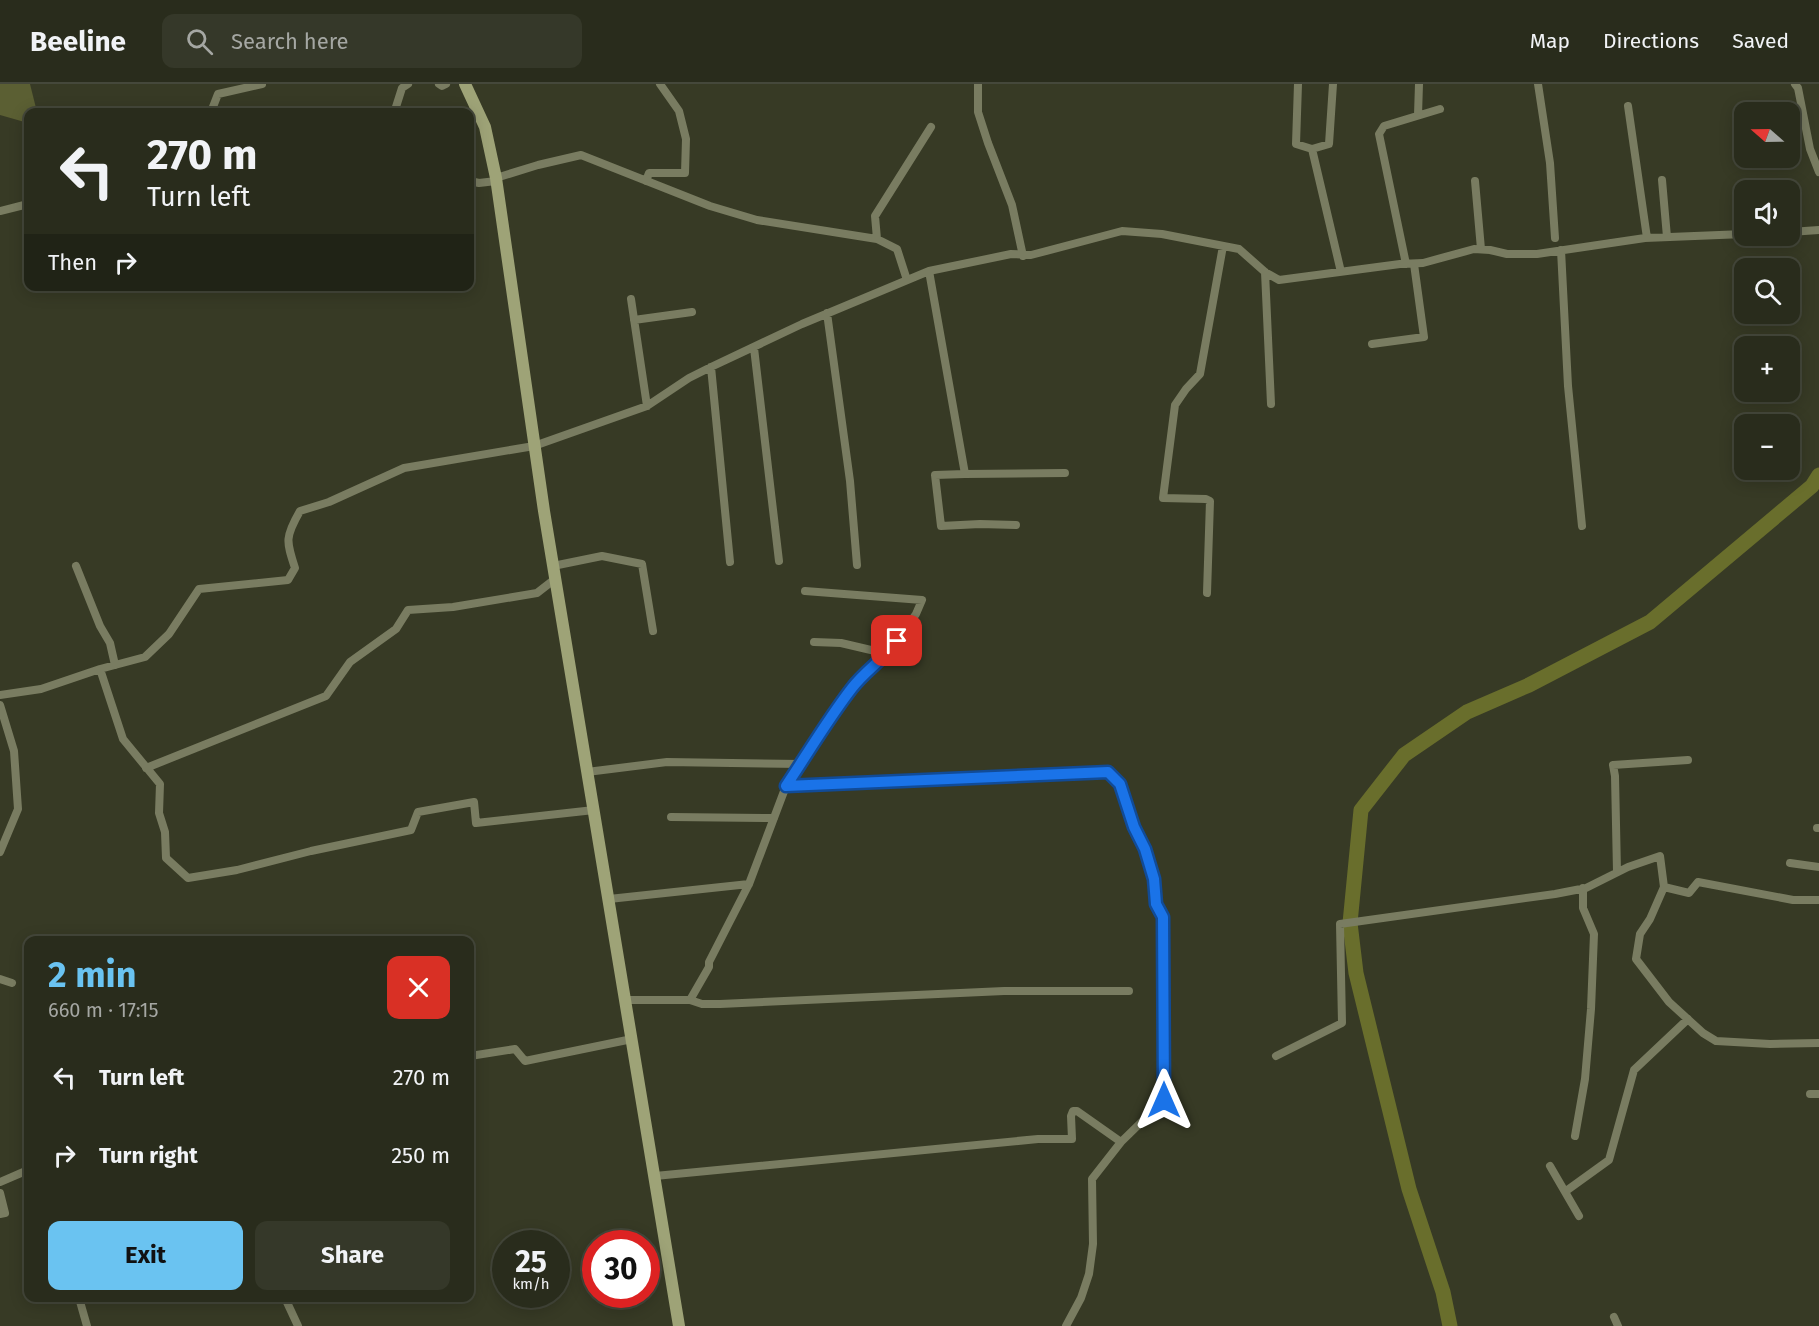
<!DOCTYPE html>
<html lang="en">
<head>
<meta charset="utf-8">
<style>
	body { margin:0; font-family:"Fira Sans",sans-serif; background:#353829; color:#f1f3f6; height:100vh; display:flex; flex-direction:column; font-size:22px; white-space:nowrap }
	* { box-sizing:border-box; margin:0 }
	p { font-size:20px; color:#a5a7a3 }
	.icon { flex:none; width:33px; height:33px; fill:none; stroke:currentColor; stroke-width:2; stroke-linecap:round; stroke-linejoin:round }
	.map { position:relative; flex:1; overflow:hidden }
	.details { position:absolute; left:24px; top:852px; width:450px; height:366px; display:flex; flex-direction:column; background:#292c1c; border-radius:12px; box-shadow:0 3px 15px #0003,0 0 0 2px #45483b }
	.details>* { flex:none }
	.top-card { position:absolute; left:24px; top:24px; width:450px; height:183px; border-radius:12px; box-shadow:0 3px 15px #0003,0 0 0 2px #45483b; background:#292c1c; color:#f1f3f6; overflow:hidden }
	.needle { width:39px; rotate:290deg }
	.tools { position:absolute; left:1734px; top:18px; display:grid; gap:12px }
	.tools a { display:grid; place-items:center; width:66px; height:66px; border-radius:12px; background:#292c1c; box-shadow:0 3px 15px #0003,0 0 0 2px #45483b; font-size:30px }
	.speed { position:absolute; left:492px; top:1146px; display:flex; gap:12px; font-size:30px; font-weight:700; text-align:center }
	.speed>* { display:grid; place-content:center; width:78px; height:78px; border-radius:50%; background:#292c1c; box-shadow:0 3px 15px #0003,0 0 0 2px #45483b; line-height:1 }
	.speed small { font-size:15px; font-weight:400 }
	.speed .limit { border:9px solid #d22; background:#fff; color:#111 }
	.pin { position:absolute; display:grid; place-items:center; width:51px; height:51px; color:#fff; margin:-26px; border-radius:12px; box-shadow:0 3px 9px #0006 }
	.me { position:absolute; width:66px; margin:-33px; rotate:0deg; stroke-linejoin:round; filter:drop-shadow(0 0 4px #0008) }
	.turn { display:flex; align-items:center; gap:21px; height:126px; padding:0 24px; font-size:27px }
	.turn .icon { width:78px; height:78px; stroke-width:2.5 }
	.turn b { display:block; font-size:42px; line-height:51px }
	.then { display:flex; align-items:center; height:57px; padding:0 24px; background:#0003; gap:12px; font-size:22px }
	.round { display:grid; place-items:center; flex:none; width:63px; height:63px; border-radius:12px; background:#353829 }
	.summary { display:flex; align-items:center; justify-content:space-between; height:102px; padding:0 24px }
	h1 { font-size:36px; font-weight:700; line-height:45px; color:#6ac3f1 }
	.cta { display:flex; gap:12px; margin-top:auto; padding:12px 24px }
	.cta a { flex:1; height:69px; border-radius:12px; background:#6ac3f1; color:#111; font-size:24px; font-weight:700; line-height:69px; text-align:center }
	.cta a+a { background:#353829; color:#f1f3f6 }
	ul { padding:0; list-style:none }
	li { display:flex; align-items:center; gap:18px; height:78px; padding:0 24px }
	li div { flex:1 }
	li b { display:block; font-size:22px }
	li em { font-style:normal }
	header { display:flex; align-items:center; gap:36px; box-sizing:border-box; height:84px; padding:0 30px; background:#292c1c; border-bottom:2px solid #45483b }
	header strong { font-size:28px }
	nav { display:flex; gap:33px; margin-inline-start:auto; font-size:21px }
	.search { width:420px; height:54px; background:#353829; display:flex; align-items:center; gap:15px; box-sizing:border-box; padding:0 21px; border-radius:12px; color:#a5a7a3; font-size:22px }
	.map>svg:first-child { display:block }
</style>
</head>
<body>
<header>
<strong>Beeline</strong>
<div class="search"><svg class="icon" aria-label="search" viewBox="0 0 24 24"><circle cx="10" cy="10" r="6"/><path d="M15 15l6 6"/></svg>Search here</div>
<nav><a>Map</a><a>Directions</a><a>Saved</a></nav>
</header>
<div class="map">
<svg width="1819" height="1242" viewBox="0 0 1819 1242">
	<rect width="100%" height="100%" fill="#373a25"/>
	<path fill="#5b5f33" d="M0 0H30L37 28H28V39L0 31Z"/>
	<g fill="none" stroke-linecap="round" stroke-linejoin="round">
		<path stroke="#696e2c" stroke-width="15" d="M1450 1242 1443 1208 1409 1105 1356 889 1350 839 1361 726 1404 671 1467 628 1529 601 1650 538 1812 402 1819 391"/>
		<path stroke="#797c61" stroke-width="8" d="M439 0 442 2 446 0
			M978 0V28L988 59 1012 121 1023 172
			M1298 0 1296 60 1312 65
			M1333 0 1329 60 1312 65 1341 188
			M1538 0 1550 79 1555 154
			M1795 0 1798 4 1810 65 1819 88
			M1628 22 1647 154
			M356 26H395V28
			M395 26 402 4 408 0
			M211 28 218 10 262 0
			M1418 31 1419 0
			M496 94 538 81 581 71 710 122 757 136 877 155 897 165 907 196
			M1662 96 1667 153
			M470 97 479 99 496 97
			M646 97 649 89H685L686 55 679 27 660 0
			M1475 97 1481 165
			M0 127 28 120
			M1790 148 1819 146
			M877 155 875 132 931 43
			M1561 166 1568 302 1582 442
			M1406 180 1379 50 1384 42 1440 25
			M929 187 965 390 935 391 941 442 980 440 1016 441
			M1265 188 1271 320
			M631 215 647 322
			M827 229 850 397 857 481
			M634 236 692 228
			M1372 260 1424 253 1414 180
			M754 264 779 477
			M711 283 730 478
			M965 390 1065 389
			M76 482 100 542 110 559 115 581
			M553 482 602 472 642 480 653 547
			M1207 509 1210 417 1206 415 1163 414 1175 321 1186 305 1200 290 1223 162
			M814 558 841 559 888 570
			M100 585 123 655 160 700 159 729 165 748 166 774 188 794 237 786 311 767 411 746 418 728 474 718 476 739 594 726
			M0 611 41 605 100 585 145 573 169 550 199 505 288 496 295 484C286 457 285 453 300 427L329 418 404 384 534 362 647 322 689 294 711 283 802 240 929 187 1011 170 1031 171 1122 147 1162 150 1239 165 1265 188 1279 196 1400 180 1423 179 1474 165 1490 166 1507 170H1537L1645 154 1744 150
			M0 621 14 667 18 725 0 768
			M146 684 326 612 350 578 396 545 408 526 453 523 537 509 555 495
			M587 688 667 678 801 680
			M671 733 774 734
			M1817 744H1819
			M1790 779 1819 783
			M1617 788 1615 692 1613 681 1688 676
			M1664 803 1689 809 1698 798 1793 816H1819
			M609 815 749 800
			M0 895 12 899
			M624 916H690L702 920H720L1004 907H1129
			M690 916 709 883V878L749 800 786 702 812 662 853 602 888 570 916 530 922 516 805 507
			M470 972 515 965 525 977 632 955
			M1276 972 1342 939 1340 840 1555 810 1586 804 1628 783 1660 772 1664 803 1650 835 1640 850 1636 875 1669 918 1703 949 1716 957 1770 960 1819 959
			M1810 1010H1819
			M1575 1052 1585 995 1591 925 1594 850 1583 824V804
			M1550 1082 1579 1132
			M655 1092 1038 1055H1072L1071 1032 1073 1027H1077L1121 1058 1164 1016 1163 833 1156 820 1154 796 1145 765 1134 743 1120 700 1108 688 786 702
			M0 1098 28 1086
			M1566 1107 1609 1076 1634 986 1688 935
			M0 1109 5 1129 0 1130
			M79 1214 87 1242
			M285 1214 298 1242
			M1614 1233 1618 1242
			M1066 1242 1081 1214 1089 1190 1093 1160 1092 1095 1121 1058"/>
		<path stroke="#9ea377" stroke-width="12" d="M465 0 485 43 496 94 544 427 679 1242"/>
	</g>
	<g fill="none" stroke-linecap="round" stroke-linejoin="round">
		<defs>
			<path id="route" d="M897 557C884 575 865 587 852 604 828 635 808 669 786 702L1108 688 1120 700 1134 743 1145 765 1154 795 1156 820 1163 833 1164 1016"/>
		</defs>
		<use href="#route" stroke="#114b97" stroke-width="15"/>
		<use href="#route" stroke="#1a73e8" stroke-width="10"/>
	</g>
</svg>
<div class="tools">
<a><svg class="needle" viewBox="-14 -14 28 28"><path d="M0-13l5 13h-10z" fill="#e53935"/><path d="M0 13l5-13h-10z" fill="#a5a7a3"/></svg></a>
<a><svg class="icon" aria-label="sound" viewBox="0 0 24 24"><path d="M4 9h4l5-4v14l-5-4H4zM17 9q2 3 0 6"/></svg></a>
<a><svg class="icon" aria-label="search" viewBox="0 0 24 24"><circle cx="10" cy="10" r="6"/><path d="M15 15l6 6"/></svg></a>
<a>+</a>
<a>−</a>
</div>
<div class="speed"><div>25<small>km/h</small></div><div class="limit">30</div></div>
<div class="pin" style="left:897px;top:557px;background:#d93025"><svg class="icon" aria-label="arrive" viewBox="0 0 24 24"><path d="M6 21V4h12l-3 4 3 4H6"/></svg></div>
<svg class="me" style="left:1164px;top:1016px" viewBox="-20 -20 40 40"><path d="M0-17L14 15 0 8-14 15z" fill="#1a73e8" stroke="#fff" stroke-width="4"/></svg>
<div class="top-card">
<div class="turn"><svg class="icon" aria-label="left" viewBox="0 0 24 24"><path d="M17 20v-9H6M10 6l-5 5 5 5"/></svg><div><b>270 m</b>Turn left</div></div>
<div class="then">Then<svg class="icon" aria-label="right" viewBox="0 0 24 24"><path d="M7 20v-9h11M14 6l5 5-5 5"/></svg></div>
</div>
<section class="details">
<div class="summary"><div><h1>2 min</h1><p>660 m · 17:15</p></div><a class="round" style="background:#d93025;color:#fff"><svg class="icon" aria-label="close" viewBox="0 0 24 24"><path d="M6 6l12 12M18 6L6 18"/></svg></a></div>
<ul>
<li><svg class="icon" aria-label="left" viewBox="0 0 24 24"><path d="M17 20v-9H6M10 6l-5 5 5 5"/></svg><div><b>Turn left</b></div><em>270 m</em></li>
<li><svg class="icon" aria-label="right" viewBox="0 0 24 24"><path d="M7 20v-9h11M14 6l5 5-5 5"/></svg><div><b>Turn right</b></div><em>250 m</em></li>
</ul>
<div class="cta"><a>Exit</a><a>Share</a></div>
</section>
</div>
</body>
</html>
